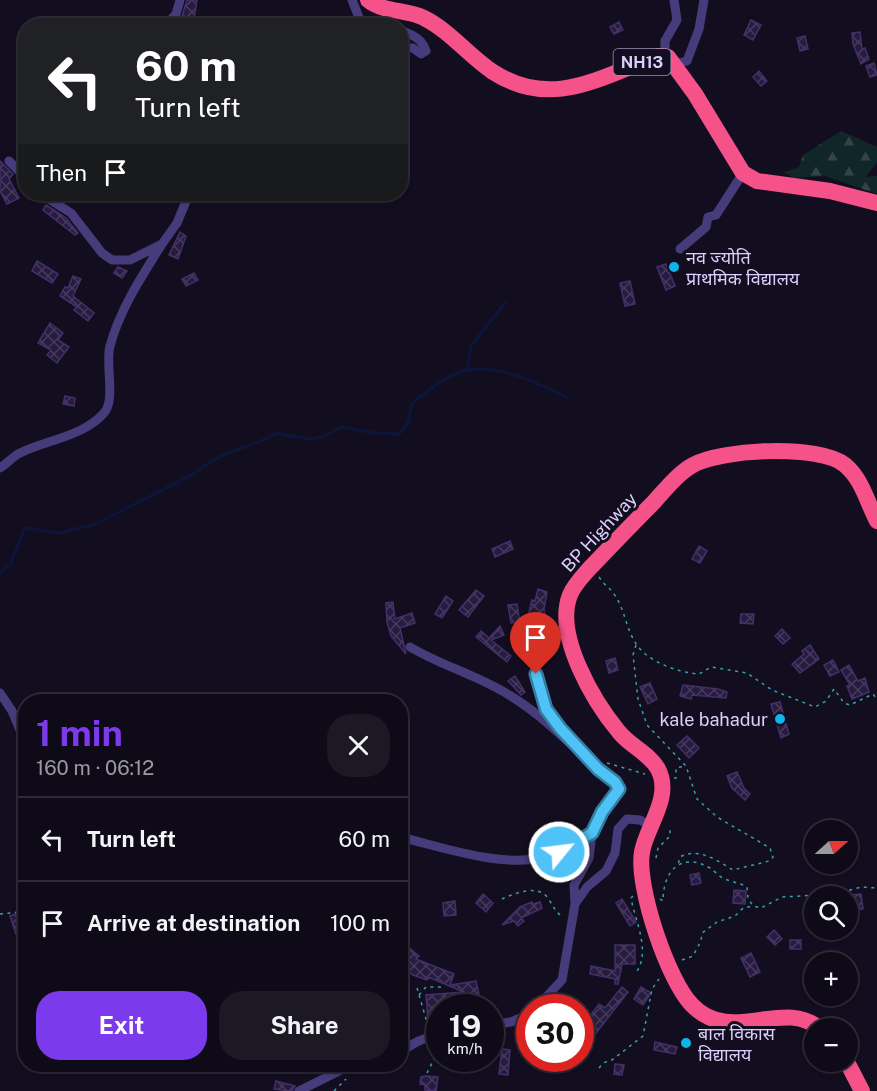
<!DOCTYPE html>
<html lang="en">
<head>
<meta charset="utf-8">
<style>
	body { margin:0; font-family:"Public Sans","Noto Sans Devanagari",sans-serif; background:#1c1824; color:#f1f3f6; height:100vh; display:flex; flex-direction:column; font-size:22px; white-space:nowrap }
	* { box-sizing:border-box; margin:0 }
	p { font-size:20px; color:#9b9aa1 }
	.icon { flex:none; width:33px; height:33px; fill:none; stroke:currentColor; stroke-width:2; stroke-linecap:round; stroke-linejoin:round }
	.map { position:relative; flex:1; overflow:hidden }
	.side { position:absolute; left:18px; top:694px; width:390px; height:378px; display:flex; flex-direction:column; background:#0e0a17; border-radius:24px; box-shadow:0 2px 4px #0004,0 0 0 2px #2e2b36 }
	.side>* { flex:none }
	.hud { position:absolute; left:18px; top:18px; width:390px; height:183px; border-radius:24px; box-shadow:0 2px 4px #0004,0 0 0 2px #2e2b36; background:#202124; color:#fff; overflow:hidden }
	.needle { width:39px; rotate:69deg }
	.fabs { position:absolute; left:804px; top:820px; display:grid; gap:12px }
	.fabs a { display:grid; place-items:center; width:54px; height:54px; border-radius:50%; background:#0e0a17; box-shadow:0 2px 4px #0004,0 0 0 2px #2e2b36; font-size:30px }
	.speed { position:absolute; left:426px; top:994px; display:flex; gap:12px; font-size:30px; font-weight:700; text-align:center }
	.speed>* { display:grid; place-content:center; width:78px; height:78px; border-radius:50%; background:#0e0a17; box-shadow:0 2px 4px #0004,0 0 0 2px #2e2b36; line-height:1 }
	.speed small { font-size:15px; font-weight:400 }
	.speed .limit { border:9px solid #d22; background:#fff; color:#111 }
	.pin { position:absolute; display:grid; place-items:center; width:51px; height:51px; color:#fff; margin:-62px -26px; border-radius:50% 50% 50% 0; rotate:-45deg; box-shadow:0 0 6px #0007 }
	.pin .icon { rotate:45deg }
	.me { position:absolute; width:66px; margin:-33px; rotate:61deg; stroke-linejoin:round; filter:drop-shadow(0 0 4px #0008) }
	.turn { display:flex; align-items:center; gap:21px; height:126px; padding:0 18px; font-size:27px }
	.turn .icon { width:78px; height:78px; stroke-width:2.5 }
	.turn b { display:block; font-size:42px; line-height:51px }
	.then { display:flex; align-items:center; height:57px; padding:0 18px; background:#0003; gap:12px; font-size:22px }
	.round { display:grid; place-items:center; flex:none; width:63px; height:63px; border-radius:24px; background:#1c1824 }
	.overview { display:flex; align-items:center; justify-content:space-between; height:102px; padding:0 18px }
	h1 { font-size:36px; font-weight:700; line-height:45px; color:#7c3aed }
	.button { display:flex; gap:12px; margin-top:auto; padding:12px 18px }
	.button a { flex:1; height:69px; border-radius:24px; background:#7c3aed; color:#fff; font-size:24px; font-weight:700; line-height:69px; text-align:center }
	.button a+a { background:#1c1824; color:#f1f3f6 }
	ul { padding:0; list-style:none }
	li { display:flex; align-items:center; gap:18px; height:84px; padding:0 18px; border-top:2px solid #2e2b36 }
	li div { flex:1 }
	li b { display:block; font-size:22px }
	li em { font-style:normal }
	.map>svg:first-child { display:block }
</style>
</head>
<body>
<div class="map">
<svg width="877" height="1091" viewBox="0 0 877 1091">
	<defs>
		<pattern id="forest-firs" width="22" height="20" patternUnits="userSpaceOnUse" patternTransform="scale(1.5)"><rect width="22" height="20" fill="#112629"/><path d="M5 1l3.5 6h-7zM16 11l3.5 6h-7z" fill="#334449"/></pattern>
		<pattern id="building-cross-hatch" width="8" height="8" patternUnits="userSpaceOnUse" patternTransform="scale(1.5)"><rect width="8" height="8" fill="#271b3f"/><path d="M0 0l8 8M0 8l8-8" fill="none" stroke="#463b5c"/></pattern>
	</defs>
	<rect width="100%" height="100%" fill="#130e1f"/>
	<path fill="url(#forest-firs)" d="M841 131 877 147V162L866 177 877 176V194L825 176 793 178 785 172 799 167 803 155Z"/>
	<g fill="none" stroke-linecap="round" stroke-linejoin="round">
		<path stroke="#0c163a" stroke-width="3" d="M467 370 471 346 505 303
			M0 572 10 565 25 528 59 533 96 524 199 471C221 450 252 448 277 433 304 439 316 444 340 427L375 433 399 434 408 423 412 403C428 391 448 373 468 370 501 365 537 383 566 397"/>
	</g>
	<path fill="url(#building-cross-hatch)" stroke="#432f69" stroke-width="1.5" d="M187 0H197L194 19 182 16Z
		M751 20 761 25 753 40 744 35Z
		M619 22 623 30 614 34 610 27Z
		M860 32 862 49 865 48 869 59 861 64 853 44 852 33Z
		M805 36 808 49 800 51 797 38Z
		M874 63 877 75 870 77 866 66Z
		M759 71 767 81 761 86 753 77Z
		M0 161 13 174 9 179 19 198 7 204 0 191Z
		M46 205 66 218 78 233 75 235 43 210Z
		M180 232 186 236 178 259 169 255Z
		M37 261 58 274 52 283 32 271Z
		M666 264 675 286 666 290 657 267Z
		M118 267 127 271 122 278 114 273Z
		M194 273 198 280 186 286 182 279Z
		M73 276 81 279 73 296 94 313 88 321 74 310 77 307 60 296 65 287 68 288Z
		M630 281 635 304 625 306 620 283Z
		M50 323 63 333 58 340 69 347 57 363 47 355 51 350 38 343Z
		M65 396 75 398 74 406 63 404Z
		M510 541 513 549 495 557 492 549Z
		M699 546 707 551 700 563 692 559Z
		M538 589 547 592 544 609 550 644 525 650 521 643 532 637 530 620H527L532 600 535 601Z
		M476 590 484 596 468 617 459 610Z
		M446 596 453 601 442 618 435 614Z
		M393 602 395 619 412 613 415 623 400 628 406 654 391 636 387 622 386 603Z
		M517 604 520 622 511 623 508 605Z
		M741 614H754L753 624 740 623Z
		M500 626 504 635 491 640 511 656 507 662 476 637 481 631 489 638Z
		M782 629 790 638 783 644 775 636Z
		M810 645 819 659 800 673 792 664 804 654 802 651Z
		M615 658 618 670 609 673 606 661Z
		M833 660 839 672 830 676 824 665Z
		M849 665 858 681 865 678 869 692 852 699 847 686 850 685 841 670Z
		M515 676 525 692 521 695 508 681Z
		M650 683 657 699 648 704 640 687Z
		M683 685 718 689 727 692 726 698 692 695 691 699 680 696Z
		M780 702 789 734 781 738 771 704Z
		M687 736 699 748 689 758 677 745Z
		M737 772 744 788 750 794 745 800 732 788 727 776Z
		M699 873 701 883 692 885 690 875Z
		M734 890 746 891 745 904 733 903Z
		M483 894 493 903 486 912 476 903Z
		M861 894 863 909 852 911 849 895Z
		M622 899 636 922 630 926 616 903Z
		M455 901 456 915 444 916 443 903Z
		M532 902 533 904 540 902 542 908 521 918 524 921 518 926 514 921 502 925 520 907Z
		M18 913 21 921 26 919V931L16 934 10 916Z
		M774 930 782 939 775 945 767 937Z
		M400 940 419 956 416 959 454 974 450 985 476 981 482 1008H440V1018L428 1019 426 995 464 992 428 977 427 980 413 975 400 964Z
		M790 940H801V949H790Z
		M615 945H635V964H622L618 984H615V979L590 974 591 966 615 971Z
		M751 953 760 972 750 977 741 958Z
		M622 987 628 992 593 1037 581 1028 599 1004 605 1008Z
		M641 987 651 993 643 1005 634 999Z
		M655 1042 677 1047 675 1054 654 1050Z
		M502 1049 510 1050 508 1075 499 1074Z
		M615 1064 624 1065 622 1075 614 1074Z
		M426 1076 438 1077 436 1091 425 1090V1085L420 1084 421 1077Z
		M276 1081 295 1086 292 1091 274 1089Z"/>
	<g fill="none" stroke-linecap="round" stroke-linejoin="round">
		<path stroke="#35a1aa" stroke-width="1.5" stroke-dasharray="3 4.5" stroke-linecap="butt" d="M599 577C604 585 609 587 614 594 625 609 626 630 637 645 648 662 680 673 699 674L711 667 747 673 772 690 815 707 826 701 834 689 844 703 850 705 873 694 877 699
			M636 645 633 655 638 699 647 725 686 766 697 799 717 817 770 848 773 857 769 861 733 870C716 860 699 847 680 857L678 865
			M607 763 645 774
			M674 778H676V768L685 766
			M656 858 658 848 670 836V830L667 828
			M633 896 631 898C635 921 652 953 635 974
			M502 899C515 893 538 884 548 898 553 906 556 913 563 917
			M660 899 663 901C663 872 680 851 710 868 715 871 719 877 725 879 732 882 740 883 747 887L748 898 753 906 761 908 782 897 836 894 861 887 877 888
			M0 914 19 912 26 915
			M682 960 693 956 701 941 702 933 717 922 735 916 743 908 753 906
			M417 988 429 1029
			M419 995 426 987H441
			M519 1040 521 1032 530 1027
			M492 1051 499 1034
			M599 1068 603 1063 612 1060 643 1036 652 989 659 979
			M427 1073 440 1047
			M334 1091 346 1079"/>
		<path stroke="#473c7b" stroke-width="9" d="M352 0 360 20 372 26
			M165 26 176 14 180 0
			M400 30C412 35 422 38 426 51L421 54 413 48H400
			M665 56V41L677 20 674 0
			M675 64 687 61 699 29 704 0
			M9 161 26 178
			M41 194 71 213 102 253 112 260H130L162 244 177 223 189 194
			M680 249 706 227 708 217 716 215 743 173
			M0 468C6 464 12 458 18 454 45 440 83 437 104 413 116 400 105 364 110 346 120 309 142 276 162 244
			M410 647C442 666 477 675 509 695 548 718 578 755 615 781L619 789 602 812 592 833 589 858 574 885 575 904
			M536 674 546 709 566 734
			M0 693 12 711 26 744
			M400 837C446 848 500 868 547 857 563 853 578 842 592 833
			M536 1008 562 980 575 904 587 887 606 871 615 853 618 829 627 819 640 820 653 827
			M490 1025 511 1022 530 1014
			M400 1053C412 1044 424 1036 440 1036
			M299 1091 351 1065"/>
		<path stroke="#f45289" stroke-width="16" d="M368 0C384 13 407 9 424 18 450 31 469 56 493 72 552 110 600 77 658 56L668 57 695 94 743 173 757 181 830 191 877 203
			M820 1029C784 997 731 1046 692 1005 668 981 636 886 642 852 646 827 673 797 658 769 650 754 630 746 619 732 594 702 554 635 570 595 574 585 582 577 589 569 610 547 631 525 653 503 665 490 677 474 693 465 721 449 820 444 845 465 862 479 867 502 877 521
			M847 1062 862 1091"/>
	</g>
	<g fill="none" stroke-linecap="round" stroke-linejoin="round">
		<defs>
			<path id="route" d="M536 674 546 709 560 728 598 769 615 782 619 789 602 812 592 833 559 852"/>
		</defs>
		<use href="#route" stroke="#337fa1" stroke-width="15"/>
		<use href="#route" stroke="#4fc3f7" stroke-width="10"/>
	</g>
	<g fill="#0fb4e8" stroke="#130e1f" stroke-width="2">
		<circle cx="674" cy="267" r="6"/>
		<circle cx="780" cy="719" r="6"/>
		<circle cx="686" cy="1043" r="6"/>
	</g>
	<g text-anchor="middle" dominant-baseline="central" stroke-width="6" stroke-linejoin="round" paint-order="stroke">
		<rect fill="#130e1f" stroke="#9f95ba" stroke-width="1.5" x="613.5" y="49" width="57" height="26" rx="4.5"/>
		<g font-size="16" font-weight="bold" fill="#dbcffc">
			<text x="642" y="62">NH13</text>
		</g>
		<g font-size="18" fill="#dbcffc" stroke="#130e1f" text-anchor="start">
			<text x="686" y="257">नव ज्योति<tspan x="686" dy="21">प्राथमिक विद्यालय</tspan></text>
			<text x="768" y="719" text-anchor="end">kale bahadur</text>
			<text x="698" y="1033">बाल विकास<tspan x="698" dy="21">विद्यालय</tspan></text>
		</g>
		<g font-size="18" fill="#dbcffc" stroke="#130e1f">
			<text transform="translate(599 532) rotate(-47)">BP Highway</text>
		</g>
	</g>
</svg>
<div class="fabs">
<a><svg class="needle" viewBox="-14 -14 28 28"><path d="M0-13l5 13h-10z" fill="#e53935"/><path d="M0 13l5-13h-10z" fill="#9b9aa1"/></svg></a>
<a><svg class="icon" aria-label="search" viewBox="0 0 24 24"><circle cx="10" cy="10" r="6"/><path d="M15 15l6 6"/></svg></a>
<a>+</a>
<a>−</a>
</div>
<div class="speed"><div>19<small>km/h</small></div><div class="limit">30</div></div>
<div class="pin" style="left:536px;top:674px;background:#d93025"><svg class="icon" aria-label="arrive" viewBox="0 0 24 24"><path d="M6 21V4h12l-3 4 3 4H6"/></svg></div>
<svg class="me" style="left:559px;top:852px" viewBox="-20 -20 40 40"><circle r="17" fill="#4fc3f7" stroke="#fff" stroke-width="3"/><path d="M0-11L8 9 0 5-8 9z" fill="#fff"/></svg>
<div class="hud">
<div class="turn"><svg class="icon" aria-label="left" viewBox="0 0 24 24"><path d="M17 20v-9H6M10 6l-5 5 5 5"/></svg><div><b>60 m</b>Turn left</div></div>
<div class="then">Then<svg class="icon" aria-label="arrive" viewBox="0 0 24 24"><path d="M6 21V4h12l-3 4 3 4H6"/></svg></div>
</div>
<section class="side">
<div class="overview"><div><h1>1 min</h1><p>160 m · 06:12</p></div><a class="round"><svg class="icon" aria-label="close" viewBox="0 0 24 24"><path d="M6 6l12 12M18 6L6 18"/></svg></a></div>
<ul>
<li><svg class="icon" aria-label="left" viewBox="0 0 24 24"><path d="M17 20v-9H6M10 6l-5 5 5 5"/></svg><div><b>Turn left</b></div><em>60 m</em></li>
<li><svg class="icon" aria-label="arrive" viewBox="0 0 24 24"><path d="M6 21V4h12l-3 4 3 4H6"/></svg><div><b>Arrive at destination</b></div><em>100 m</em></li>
</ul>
<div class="button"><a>Exit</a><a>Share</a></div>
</section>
</div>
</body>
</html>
